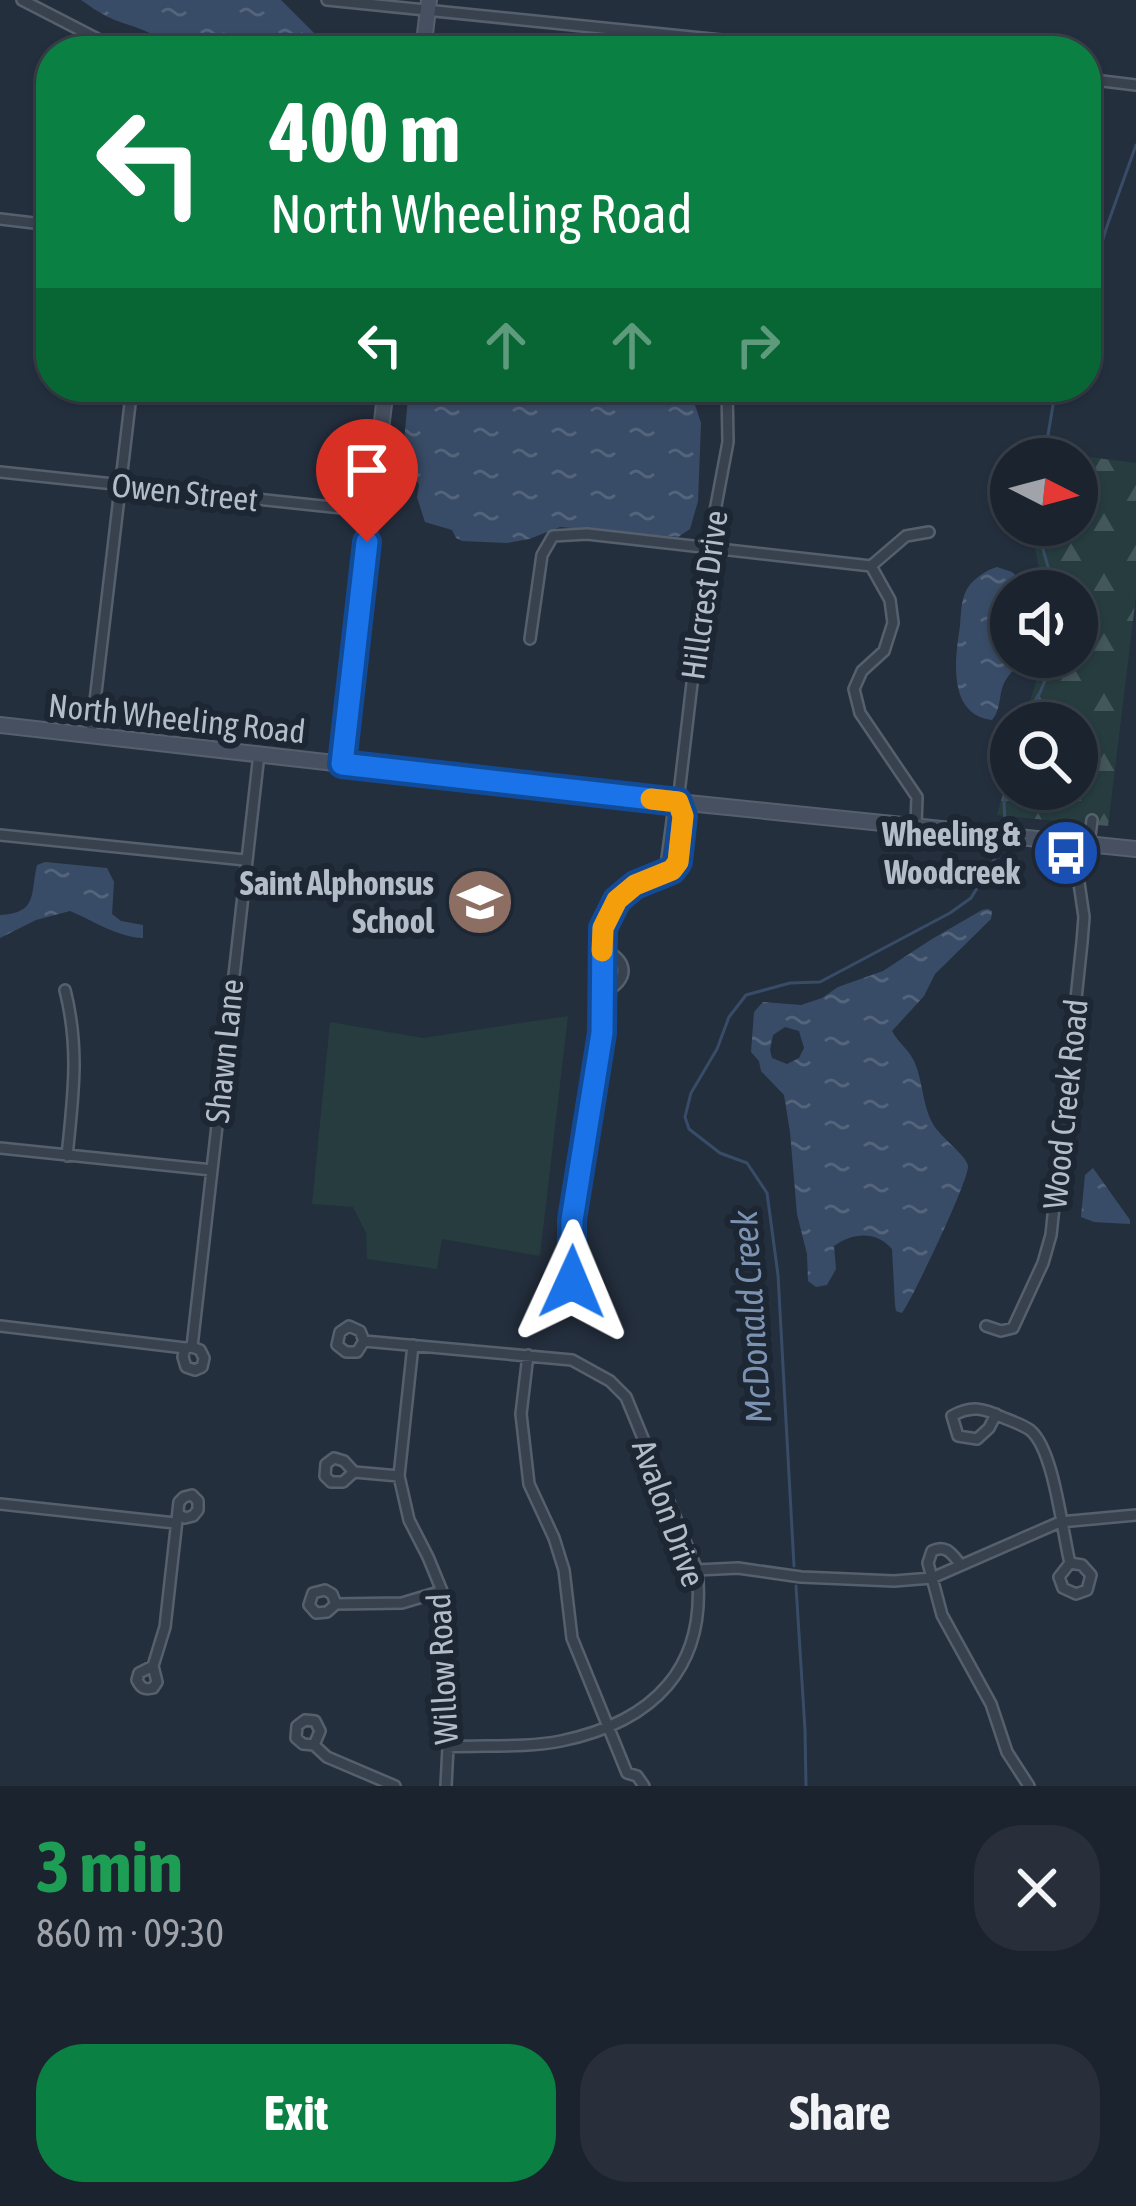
<!DOCTYPE html>
<html lang="en">
<head>
<meta charset="utf-8">
<style>
	body { margin:0; font-family:"Asap Condensed",sans-serif; background:#282f3a; color:#f1f3f6; height:100vh; display:flex; flex-direction:column; font-size:45px; white-space:nowrap }
	* { box-sizing:border-box; margin:0 }
	p { font-size:39px; color:#a0a4aa }
	.icon { flex:none; width:66px; height:66px; fill:none; stroke:currentColor; stroke-width:2; stroke-linecap:round; stroke-linejoin:round }
	.map { position:relative; height:1786px; overflow:hidden }
	.side { display:flex; flex-direction:column; background:#1b232e; flex:1 }
	.side>* { flex:none }
	.banner { position:absolute; left:36px; top:36px; width:1065px; height:366px; border-radius:48px; box-shadow:0 3px 9px #0004,0 0 0 3px #39404a; background:#0b8043; color:#fff; overflow:hidden }
	.needle { width:78px; rotate:96deg }
	.tools { position:absolute; left:990px; top:438px; display:grid; gap:24px }
	.tools a { display:grid; place-items:center; width:108px; height:108px; border-radius:50%; background:#1b232e; box-shadow:0 3px 9px #0004,0 0 0 3px #39404a; font-size:60px }
	.pin { position:absolute; display:grid; place-items:center; width:102px; height:102px; color:#fff; margin:-123px -51px; border-radius:50% 50% 50% 0; rotate:-45deg; box-shadow:0 0 12px #0007 }
	.pin .icon { rotate:45deg }
	.me { position:absolute; width:132px; margin:-66px; rotate:1deg; stroke-linejoin:round; filter:drop-shadow(0 0 9px #0008) }
	.turn { display:flex; align-items:center; gap:42px; height:252px; padding:0 36px; font-size:54px }
	.turn .icon { width:156px; height:156px; stroke-width:2.5 }
	.turn b { display:block; font-size:84px; line-height:102px }
	.lanes { display:flex; align-items:center; height:114px; padding:0 36px; background:#0003; justify-content:center; gap:60px; direction:ltr }
	.lanes .off { opacity:.35 }
	.round { display:grid; place-items:center; flex:none; width:126px; height:126px; border-radius:48px; background:#282f3a }
	.overview { display:flex; align-items:center; justify-content:space-between; height:204px; padding:0 36px }
	h1 { font-size:72px; font-weight:700; line-height:90px; color:#1e9e55 }
	.cta { display:flex; gap:24px; margin-top:auto; padding:24px 36px }
	.cta a { flex:1; height:138px; border-radius:48px; background:#0b8043; color:#fff; font-size:48px; font-weight:700; line-height:138px; text-align:center }
	.cta a+a { background:#282f3a; color:#f1f3f6 }
	.map>svg:first-child { display:block }
</style>
</head>
<body>
<div class="map">
<svg width="1136" height="1786" viewBox="0 0 1136 1786">
	<defs>
		<pattern id="forest-firs" width="22" height="20" patternUnits="userSpaceOnUse" patternTransform="scale(3)"><rect width="22" height="20" fill="#263c3f"/><path d="M5 1l3.5 6h-7zM16 11l3.5 6h-7z" fill="#435659"/></pattern>
		<pattern id="water-ripples" width="26" height="14" patternUnits="userSpaceOnUse" patternTransform="scale(3)"><rect width="26" height="14" fill="#394c67"/><path d="M2 4q2-2 4 0t4 0M15 11q2-2 4 0t4 0" fill="none" stroke="#53647b"/></pattern>
	</defs>
	<rect width="100%" height="100%" fill="#242f3e"/>
	<path fill="url(#forest-firs)" d="M1041 451 1136 463V596L1108 826 997 815 1011 765V789H1077V723H1023L1044 657H1077V591H1044L1031 529 1032 525H1077V459H1040Z"/>
	<path fill="#263c3f" d="M568 1016 540 1256 442 1239 437 1269 367 1259 366 1233 353 1207 312 1204 330 1022 423 1038Z"/>
	<path fill="url(#water-ripples)" fill-rule="evenodd" d="M81 0H281L332 51H169C157 29 129 27 108 17 98 12 90 6 81 0Z
		M409 387H689L701 423 698 501 690 529 678 537 560 527 529 539 507 543 462 541 456 538 452 530 425 522 417 497 419 485 411 469 404 442Z
		M997 567 1012 572 1020 579V591H1011V657H1024C1019 667 1010 672 1005 681 998 694 1002 708 992 720 947 715 955 658 960 626 961 614 961 599 967 589 973 579 986 570 997 567Z
		M45 862 107 868 114 882 112 914 121 921 143 925V938C117 937 94 921 70 911L36 920 0 938V915C38 913 30 895 37 865Z
		M988 909 992 911 991 919 935 974 924 996 892 1031C898 1042 908 1049 914 1061 923 1080 922 1105 933 1124 940 1137 967 1156 968 1166 969 1180 913 1298 902 1313L896 1311 895 1305 892 1249C876 1230 852 1233 834 1246L836 1269 827 1285 816 1287 808 1281 807 1254 797 1214 790 1132 784 1095 761 1071 759 1061 751 1052 754 1012 763 1002 801 1005 822 998 838 987 883 971 932 939 982 910ZM785 1027 799 1031 804 1048 799 1058 787 1064 772 1058 770 1050 773 1035Z
		M1093 1168 1130 1220V1224L1094 1222 1081 1217 1085 1175Z"/>
	<g fill="none" stroke-linecap="round" stroke-linejoin="round">
		<path stroke="#394c67" stroke-width="3" d="M1086 295 1107 226 1136 145
			M930 387 1052 400
			M1044 459 1056 387
			M1036 525 1055 591
			M1027 723 1055 657
			M1005 823 1004 803 1011 772
			M794 1566 778 1275 767 1193 747 1163 720 1153 689 1129 685 1117 691 1093 717 1049 729 1017 746 995 790 983 820 982 950 913 971 898 1003 845
			M796 1586 805 1730 806 1786"/>
		<defs>
			<path id="street" d="M22 0 121 51
				M327 0 829 51
				M1086 79 1136 85
				M0 219 51 225
				M0 472 370 511
				M871 566 890 600 893 623 884 651 862 671 854 689 860 713 917 797 916 825
				M871 566 906 536 929 532
				M530 639 542 555 553 536 587 534 871 566
				M91 735 132 387
				M0 835 245 860
				M1089 844 1092 820
				M665 873 673 814 678 802 708 548 728 442 727 387
				M65 990C80 1049 73 1097 67 1156
				M602 994C629 980 631 962 602 948
				M0 1148 212 1170
				M572 1282V1220L601 1033 603 928 617 900 635 885 664 875 678 862 683 816 678 802
				M0 1326 185 1348
				M349 1326 360 1331 364 1341 357 1352H346L337 1345 340 1332Z
				M986 1326 1001 1331 1013 1328 1043 1263 1051 1235 1082 942 1084 917 1078 876 1082 844
				M364 1341 572 1360 610 1381 626 1397 697 1570C708 1668 653 1722 561 1741 525 1748 485 1745 448 1747
				M413 1345 399 1476 409 1520 428 1557 442 1591 445 1614 440 1678 448 1747 446 1786
				M192 1347 200 1350 204 1358 202 1367 195 1370 186 1367 183 1357 185 1348 192 1347 259 754
				M528 1355 521 1414 529 1484 554 1538 564 1570 572 1638 627 1773
				M996 1414 989 1428 977 1439 958 1436 952 1416C971 1405 984 1408 1004 1418 1012 1421 1023 1425 1030 1430 1054 1449 1062 1531 1070 1563
				M334 1458 344 1461 354 1472 343 1482H331L325 1476 326 1464Z
				M354 1472 399 1476
				M0 1504 175 1523
				M1070 1563 1082 1565 1091 1575 1087 1590 1076 1594 1063 1588 1059 1577Z
				M960 1564C952 1554 946 1544 932 1551L928 1563 942 1615 991 1704 1007 1752 1029 1786
				M697 1570 738 1568 801 1577 894 1581 932 1578 1060 1522 1136 1515
				M325 1590 332 1594 336 1604 327 1612 316 1613 309 1605 313 1593Z
				M336 1604 402 1603 442 1591
				M153 1666 139 1673 137 1680C141 1688 144 1690 153 1688L157 1682 153 1666 165 1627 179 1502 184 1497 192 1495 198 1501V1510L193 1516 185 1518 178 1514
				M314 1745 320 1731 315 1721 305 1720 297 1726 296 1738 303 1744 314 1745 327 1757 395 1786
				M627 1773 637 1776 644 1786"/>
			<path id="secondary" d="M423 51 429 0
				M0 725 678 802 1136 849
				M342 764 386 387"/>
		</defs>
		<use href="#street" stroke="#565f6c" stroke-width="14"/>
		<use href="#secondary" stroke="#565f6c" stroke-width="18"/>
		<use href="#street" stroke="#38414e" stroke-width="9"/>
		<use href="#secondary" stroke="#465061" stroke-width="14"/>
	</g>
	<g fill="none" stroke-linecap="round" stroke-linejoin="round">
		<defs>
			<path id="route" d="M367 542 342 764 678 802 683 816 678 862 672 870 635 885 617 900 603 928 602 1033 572 1220V1282"/>
		</defs>
		<use href="#route" stroke="#114b97" stroke-width="30"/>
		<use href="#route" stroke="#1a73e8" stroke-width="21"/>
		<path stroke="#f59e0b" stroke-width="21" d="M602 951 603 928 617 900 635 885 672 870 678 862 683 816 678 802 651 799"/>
	</g>
	<defs>
		<symbol id="bus-disc" viewBox="-11 -11 22 22"><circle r="9.5" fill="#1a4fb4" stroke="#1d2633"/><path d="M-5-6H5V4H4V6H2V4H-2V6H-4V4H-5ZM-3.5-4V0h7V-4ZM-3.5 1.2v1.5H-2V1.2ZM2 1.2v1.5H3.5V1.2Z" fill="#fff"/></symbol>
		<symbol id="school-disc" viewBox="-11 -11 22 22"><circle r="9.5" fill="#8d6e63" stroke="#1d2633"/><path d="M0-5L7-2L0 1L-7-2ZM-4 1L0 2.5L4 1V4Q0 6-4 4Z" fill="#fff"/></symbol>
	</defs>
	<g fill-rule="evenodd">
		<use href="#bus-disc" x="1028" y="815" width="76" height="76"/>
		<use href="#school-disc" x="442" y="864" width="76" height="76"/>
	</g>
	<g text-anchor="middle" dominant-baseline="central" stroke-width="12" stroke-linejoin="round" paint-order="stroke">
		<g font-size="33" fill="#b4bcc9" stroke="#1d2633">
			<text transform="translate(185 492) rotate(6)">Owen Street</text>
			<text transform="translate(704 595) rotate(-82)">Hillcrest Drive</text>
			<text transform="translate(177 718) rotate(6)">North Wheeling Road</text>
			<text transform="translate(224 1051) rotate(-84)">Shawn Lane</text>
			<text transform="translate(1065 1104) rotate(-84)">Wood Creek Road</text>
			<text transform="translate(669 1513) rotate(70)">Avalon Drive</text>
			<text transform="translate(442 1669) rotate(-93)">Willow Road</text>
		</g>
		<g font-size="33" font-weight="bold" fill="#b4bcc9" stroke="#1d2633" text-anchor="end">
			<text x="1020" y="834">Wheeling &amp;<tspan x="1020" dy="38">Woodcreek</tspan></text>
			<text x="434" y="883">Saint Alphonsus<tspan x="434" dy="38">School</tspan></text>
		</g>
		<g font-size="36" font-style="italic" fill="#7c92b1" stroke="#1d2633">
			<text transform="translate(751 1317) rotate(-94)">McDonald Creek</text>
		</g>
	</g>
</svg>
<div class="tools">
<a><svg class="needle" viewBox="-14 -14 28 28"><path d="M0-13l5 13h-10z" fill="#e53935"/><path d="M0 13l5-13h-10z" fill="#a0a4aa"/></svg></a>
<a><svg class="icon" aria-label="sound" viewBox="0 0 24 24"><path d="M4 9h4l5-4v14l-5-4H4zM17 9q2 3 0 6"/></svg></a>
<a><svg class="icon" aria-label="search" viewBox="0 0 24 24"><circle cx="10" cy="10" r="6"/><path d="M15 15l6 6"/></svg></a>
</div>
<div class="pin" style="left:367px;top:542px;background:#d93025"><svg class="icon" aria-label="arrive" viewBox="0 0 24 24"><path d="M6 21V4h12l-3 4 3 4H6"/></svg></div>
<svg class="me" style="left:572px;top:1282px" viewBox="-20 -20 40 40"><path d="M0-17L14 15 0 8-14 15z" fill="#1a73e8" stroke="#fff" stroke-width="4"/></svg>
<div class="banner">
<div class="turn"><svg class="icon" aria-label="left" viewBox="0 0 24 24"><path d="M17 20v-9H6M10 6l-5 5 5 5"/></svg><div><b>400 m</b>North Wheeling Road</div></div>
<div class="lanes"><svg class="icon" aria-label="left" viewBox="0 0 24 24"><path d="M17 20v-9H6M10 6l-5 5 5 5"/></svg><svg class="icon off" aria-label="ahead" viewBox="0 0 24 24"><path d="M12 20V5M6 11l6-6 6 6"/></svg><svg class="icon off" aria-label="ahead" viewBox="0 0 24 24"><path d="M12 20V5M6 11l6-6 6 6"/></svg><svg class="icon off" aria-label="right" viewBox="0 0 24 24"><path d="M7 20v-9h11M14 6l5 5-5 5"/></svg></div>
</div>
</div>
<section class="side">
<div class="overview"><div><h1>3 min</h1><p>860 m · 09:30</p></div><a class="round"><svg class="icon" aria-label="close" viewBox="0 0 24 24"><path d="M6 6l12 12M18 6L6 18"/></svg></a></div>
<div class="cta"><a>Exit</a><a>Share</a></div>
</section>
</body>
</html>
